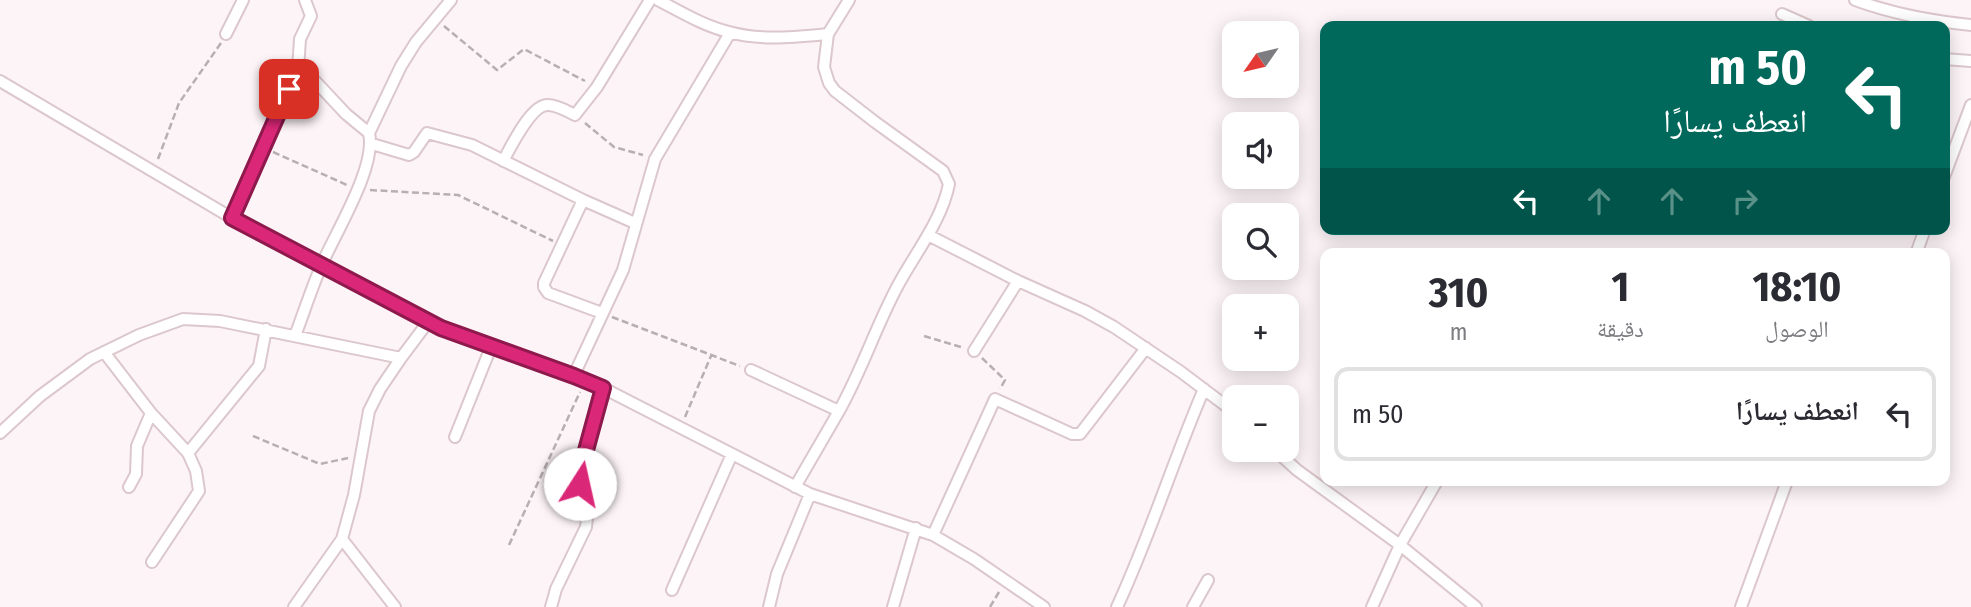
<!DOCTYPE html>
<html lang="ar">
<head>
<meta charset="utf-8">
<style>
	body { margin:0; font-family:"Fira Sans Condensed","Noto Naskh Arabic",sans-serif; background:#f2f2f3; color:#2b2b33; direction:rtl; height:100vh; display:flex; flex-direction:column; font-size:26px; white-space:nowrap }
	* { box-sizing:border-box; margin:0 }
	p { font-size:23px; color:#7c7c81 }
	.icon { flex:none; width:38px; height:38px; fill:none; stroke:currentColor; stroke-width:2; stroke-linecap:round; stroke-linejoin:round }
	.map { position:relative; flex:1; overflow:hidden; direction:ltr }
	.drawer { position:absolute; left:1320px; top:248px; width:630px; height:238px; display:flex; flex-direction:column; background:#fff; border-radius:14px; box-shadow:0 4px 18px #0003; direction:rtl }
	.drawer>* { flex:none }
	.guide { position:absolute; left:1320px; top:21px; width:630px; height:214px; border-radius:14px; box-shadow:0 4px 18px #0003; direction:rtl; background:#00695c; color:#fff; overflow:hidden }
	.needle { width:46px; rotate:236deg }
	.tools { position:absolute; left:1222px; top:21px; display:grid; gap:14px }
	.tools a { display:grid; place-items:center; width:77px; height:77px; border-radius:14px; background:#fff; box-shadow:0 4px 18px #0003; font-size:35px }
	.pin { position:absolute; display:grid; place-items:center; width:60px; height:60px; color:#fff; margin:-30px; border-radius:14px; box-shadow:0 4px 10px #0006 }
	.me { position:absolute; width:77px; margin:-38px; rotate:10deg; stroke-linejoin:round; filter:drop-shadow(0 0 5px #0008) }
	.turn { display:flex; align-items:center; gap:24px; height:147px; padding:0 28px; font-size:32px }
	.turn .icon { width:91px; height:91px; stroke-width:2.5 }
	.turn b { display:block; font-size:49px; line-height:60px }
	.lanes { display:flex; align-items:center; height:66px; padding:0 28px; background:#0003; justify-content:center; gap:35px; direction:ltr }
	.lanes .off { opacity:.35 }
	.eta { display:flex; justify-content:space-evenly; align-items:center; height:119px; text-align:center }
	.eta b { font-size:42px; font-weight:700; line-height:49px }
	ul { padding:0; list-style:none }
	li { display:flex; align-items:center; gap:21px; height:94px; margin:0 14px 10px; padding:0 14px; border:4px solid #e1e1e2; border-radius:14px }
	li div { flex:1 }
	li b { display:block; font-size:26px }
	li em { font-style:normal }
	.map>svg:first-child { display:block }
</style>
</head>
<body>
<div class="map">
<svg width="1971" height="607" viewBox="0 0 1971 607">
	<rect width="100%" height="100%" fill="#fdf4f7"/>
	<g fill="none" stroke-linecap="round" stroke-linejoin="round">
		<defs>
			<path id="street" d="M658 0C681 12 704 26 729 32 761 41 795 37 828 34
				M1855 0C1893 14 1931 21 1971 25
				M1782 14 1809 26
				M226 34 243 0
				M1944 59 1971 61
				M298 69 300 39 311 16 305 0
				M0 81 232 218 428 322C485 348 546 363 603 388L810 494 933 535 974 559 1044 607
				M372 144 409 155 414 152 427 133 472 145 583 200 635 223
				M503 161C511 147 531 104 548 105 557 105 567 111 575 115L597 87 650 0
				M1944 177 1971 105
				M583 200 544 283V287L548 293 602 313
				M232 218 298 69 316 82 346 114 369 133
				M928 235 1018 281 1085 311 1114 327 1181 372 1234 412
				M1916 254 1925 229
				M295 336C304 312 312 287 322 264 336 232 377 166 369 133L401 66 416 42 451 0
				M974 351 1018 281
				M104 352 151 413 137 446 136 474 129 487
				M401 358 428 322
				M751 370 839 411 795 487
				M574 375 623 270 655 159 730 33
				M839 411C861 372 875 329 896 289 914 254 941 223 949 184L943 171 875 122 835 91 829 83 824 67 828 34 849 0
				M151 413 188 453
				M0 433 40 396 90 359 139 335 183 319 220 321 401 358 380 389 369 411 354 495 342 539 294 607
				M455 437 491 347
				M1275 450 1297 470 1400 545 1476 607
				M933 535 995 399 1072 434H1080L1146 348
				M342 539 395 607
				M152 562 199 491 196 471 188 453 259 366 266 329
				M672 590 732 454
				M551 607 556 589 586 527 588 509 579 476 603 388
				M769 607 777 574 810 494
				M893 607 916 528
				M1117 607C1150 536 1173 461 1204 389
				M1193 607 1208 580
				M1372 607 1400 545 1437 481
				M1741 607 1787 481"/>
		</defs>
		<use href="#street" stroke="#dbc7cc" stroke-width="14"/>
		<path stroke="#b8afb2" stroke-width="2.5" stroke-dasharray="7 3.5" stroke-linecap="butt" d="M444 26 497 70 524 49 585 81
			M585 123 614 147 643 155
			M273 152 347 185
			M158 159 179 103 221 43
			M370 190 458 195 553 241
			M612 317 740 366
			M924 336 964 348
			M982 358 1005 380 1000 389
			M685 417 711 356
			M253 436 320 464 348 458
			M509 545 580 392
			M990 607 999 592"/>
		<use href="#street" stroke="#fff" stroke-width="10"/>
	</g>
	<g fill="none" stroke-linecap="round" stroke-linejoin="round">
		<defs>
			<path id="route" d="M289 89 232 218 441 328 574 376 603 388 579 476 580 484"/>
		</defs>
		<use href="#route" stroke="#8e194d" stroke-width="18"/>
		<use href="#route" stroke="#db2777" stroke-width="12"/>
	</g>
</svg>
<div class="tools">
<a><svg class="needle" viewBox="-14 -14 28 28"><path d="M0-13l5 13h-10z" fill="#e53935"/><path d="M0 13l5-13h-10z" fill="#7c7c81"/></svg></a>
<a><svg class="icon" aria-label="sound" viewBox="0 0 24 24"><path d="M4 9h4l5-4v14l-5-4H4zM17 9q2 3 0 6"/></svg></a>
<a><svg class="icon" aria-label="search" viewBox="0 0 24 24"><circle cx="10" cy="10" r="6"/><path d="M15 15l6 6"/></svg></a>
<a>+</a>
<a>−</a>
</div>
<div class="pin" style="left:289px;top:89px;background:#d93025"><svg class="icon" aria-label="arrive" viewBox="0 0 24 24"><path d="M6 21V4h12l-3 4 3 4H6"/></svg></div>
<svg class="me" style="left:580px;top:484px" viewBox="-20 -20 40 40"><circle r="19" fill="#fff"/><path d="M0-13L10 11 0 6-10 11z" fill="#db2777"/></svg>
<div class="guide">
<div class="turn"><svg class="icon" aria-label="left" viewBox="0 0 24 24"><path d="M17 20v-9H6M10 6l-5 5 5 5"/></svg><div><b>50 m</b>انعطف يسارًا</div></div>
<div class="lanes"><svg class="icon" aria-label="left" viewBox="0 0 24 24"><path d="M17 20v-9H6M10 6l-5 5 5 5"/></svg><svg class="icon off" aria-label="ahead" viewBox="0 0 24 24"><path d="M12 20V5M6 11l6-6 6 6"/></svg><svg class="icon off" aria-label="ahead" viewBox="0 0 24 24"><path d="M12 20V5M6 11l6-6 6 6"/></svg><svg class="icon off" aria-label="right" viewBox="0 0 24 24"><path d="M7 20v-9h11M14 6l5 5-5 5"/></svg></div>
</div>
<section class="drawer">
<div class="eta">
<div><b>18:10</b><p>الوصول</p></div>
<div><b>1</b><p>دقيقة</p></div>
<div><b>310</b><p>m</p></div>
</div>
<ul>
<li><svg class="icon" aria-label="left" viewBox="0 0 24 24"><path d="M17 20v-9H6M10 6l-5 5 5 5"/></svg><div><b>انعطف يسارًا</b></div><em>50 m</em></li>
</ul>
</section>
</div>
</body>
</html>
